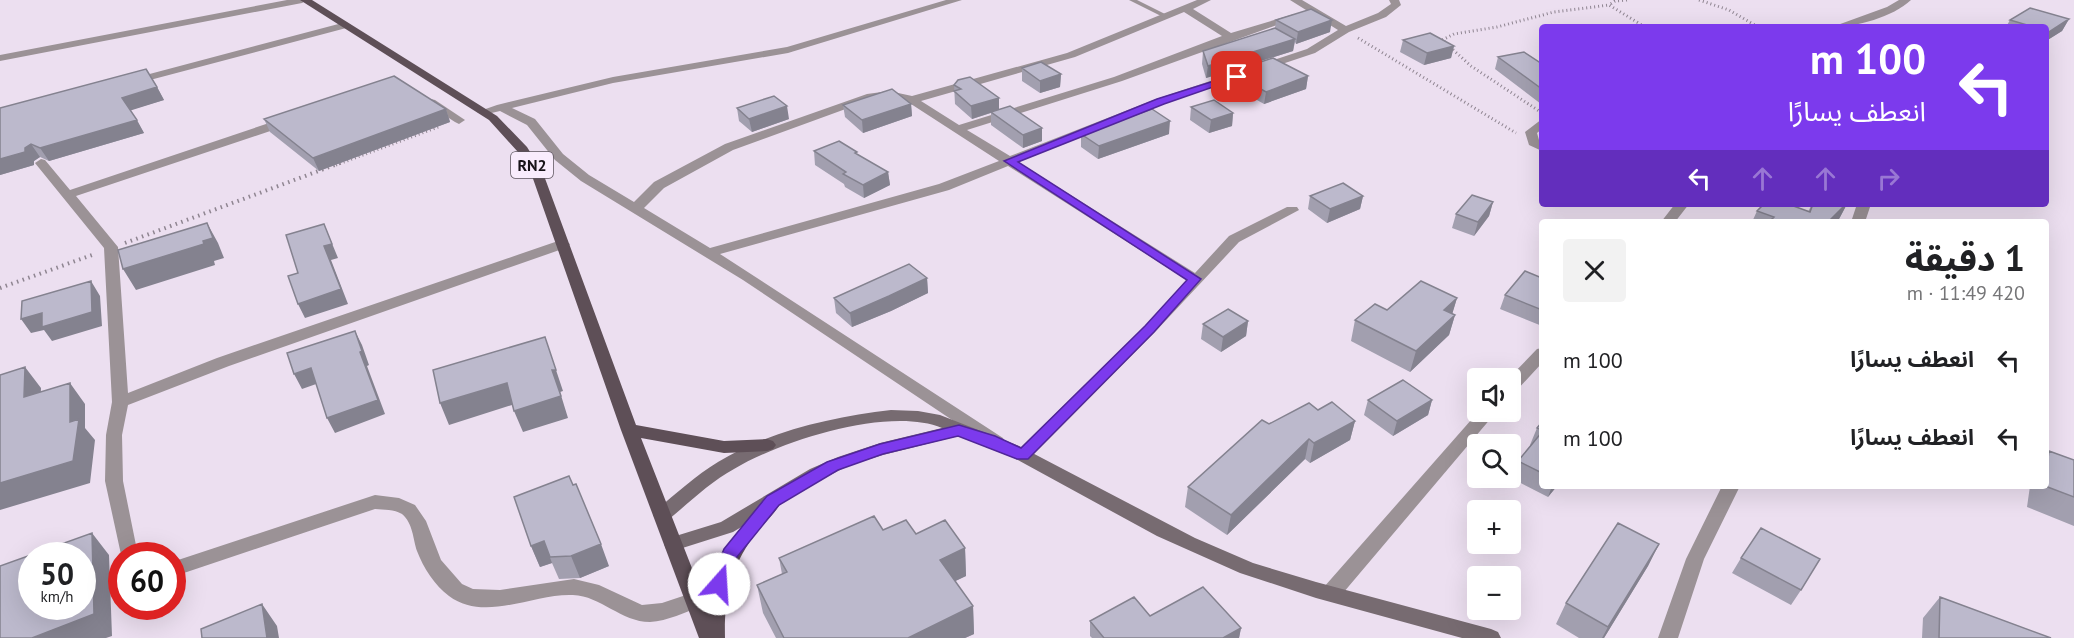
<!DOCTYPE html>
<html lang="ar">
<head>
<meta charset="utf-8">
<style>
	body { margin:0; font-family:"PT Sans","Noto Sans Arabic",sans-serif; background:#f2f2f2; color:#202124; direction:rtl; height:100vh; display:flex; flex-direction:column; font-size:22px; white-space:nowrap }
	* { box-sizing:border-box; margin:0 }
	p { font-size:20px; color:#757577 }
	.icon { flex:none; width:33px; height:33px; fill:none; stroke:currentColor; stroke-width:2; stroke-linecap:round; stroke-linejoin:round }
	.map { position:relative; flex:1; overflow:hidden; direction:ltr }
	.sheet { position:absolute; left:1539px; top:219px; width:510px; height:270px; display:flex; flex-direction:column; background:#fff; border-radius:6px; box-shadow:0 6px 24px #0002; direction:rtl }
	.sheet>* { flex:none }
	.banner { position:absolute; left:1539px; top:24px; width:510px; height:183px; border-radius:6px; box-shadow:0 6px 24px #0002; direction:rtl; background:#7c3aed; color:#fff; overflow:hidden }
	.controls { position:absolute; left:1467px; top:368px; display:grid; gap:12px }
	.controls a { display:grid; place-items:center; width:54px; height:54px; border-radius:6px; background:#fff; box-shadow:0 6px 24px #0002; font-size:30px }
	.speed { position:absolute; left:18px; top:542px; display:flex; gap:12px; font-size:30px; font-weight:700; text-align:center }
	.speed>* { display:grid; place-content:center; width:78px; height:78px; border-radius:50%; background:#fff; box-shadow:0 6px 24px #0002; line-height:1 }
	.speed small { font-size:15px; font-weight:400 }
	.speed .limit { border:9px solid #d22; background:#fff; color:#111 }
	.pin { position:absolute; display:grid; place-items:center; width:51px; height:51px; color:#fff; margin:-26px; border-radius:12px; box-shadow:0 3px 9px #0006 }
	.me { position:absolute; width:66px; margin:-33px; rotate:19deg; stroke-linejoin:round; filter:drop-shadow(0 0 4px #0008) }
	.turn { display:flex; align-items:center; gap:21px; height:126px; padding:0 24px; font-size:27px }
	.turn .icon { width:78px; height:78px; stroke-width:2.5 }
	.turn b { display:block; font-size:42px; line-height:51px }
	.lanes { display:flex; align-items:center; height:57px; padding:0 24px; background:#0003; justify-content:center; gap:30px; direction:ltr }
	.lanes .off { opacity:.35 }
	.round { display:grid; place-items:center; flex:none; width:63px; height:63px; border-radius:6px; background:#f2f2f2 }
	.head { display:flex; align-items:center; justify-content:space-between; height:102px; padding:0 24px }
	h1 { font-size:36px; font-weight:700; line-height:45px }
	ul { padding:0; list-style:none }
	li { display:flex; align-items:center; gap:18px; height:78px; padding:0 24px }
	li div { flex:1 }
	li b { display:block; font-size:22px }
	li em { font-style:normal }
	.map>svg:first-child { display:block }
</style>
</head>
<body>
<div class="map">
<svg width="2074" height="638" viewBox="0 0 2074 638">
	<rect width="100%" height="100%" fill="#ecdff0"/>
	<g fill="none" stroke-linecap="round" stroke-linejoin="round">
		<path stroke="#8f8591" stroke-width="3" stroke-dasharray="1 3" stroke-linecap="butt" d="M1627 0 1615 1 1609 5 1645 27
			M1699 0 1729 10 1758 27
			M1358 38 1516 133
			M1445 42 1442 40 1454 34 1497 27 1554 12 1609 5
			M1450 47 1471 66 1539 111
			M336 165 441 126"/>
		<path stroke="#8f8591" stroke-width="4" stroke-dasharray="1.5 4.5" stroke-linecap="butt" d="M125 243 340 163
			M0 288 95 254"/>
		<path fill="#9b9296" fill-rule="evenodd" d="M1129 0H1137L1169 16 1163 17Z"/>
		<path fill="#9b9296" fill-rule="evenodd" d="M287 0H307L302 3 0 61V55Z
			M946 0H962L788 53 613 83 512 108 535 119 563 154 589 175 634 202 654 182 725 144 867 94 889 91 912 96 1067 53 1197 0H1211L1193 9 1231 33 1294 14 1299 17 1122 81 967 130 1010 156 1156 99 1307 49 1338 30 1290 0H1302L1346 26 1378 13 1391 4 1389 0H1399L1401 5 1386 17 1349 32 1315 53 1164 103 1018 162 1195 273 1229 236 1287 207H1297L1299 210 1239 242 1155 332 1029 459 1023 461 1017 459 1014 455 1017 451 1145 326 1187 280 1008 166 949 190 720 254 1003 438 1005 442 1003 446H991L743 280 581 181 555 160 527 125 500 111 483 115 477 112 497 105 613 77 787 47ZM1184 12 1222 36 1114 77 959 125 921 101 1075 57ZM894 98 911 104 999 161 939 184 710 248 644 208 664 188 733 150 873 99Z
			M1899 0H1911C1893 17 1856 27 1832 27L1887 7Z
			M346 22 351 25 350 27 131 85 125 82 127 80Z
			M431 99 435 100 465 120 459 124 455 122 427 104V100Z
			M287 117 291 118V124L76 196 118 247 128 393 217 358 558 241 563 240 570 244 568 247 229 366 128 405 122 435 123 481 138 555H122V559L105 481 106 435 112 402 104 248 35 163 41 159 45 160 70 190Z
			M1542 119V129L1537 133 1539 140 1542 142V151L1529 145 1525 132Z
			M1675 204H1689L1675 222H1661Z
			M1857 204H1871L1865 222H1851Z
			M1542 348V363L1516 391 1510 392 1509 378 1537 349Z
			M1479 411H1497L1338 599 1331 601 1324 599 1321 593 1324 587Z
			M1722 486H1740L1704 559 1678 638H1658L1686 559Z
			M375 495 399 498 415 505 426 521 441 560 462 584 473 589 500 590 574 579 599 585 642 605 662 603 695 592 702 594 705 600 702 606C685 612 668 621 650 622 621 622 601 596 573 595 534 593 485 623 449 596 435 586 423 567 417 551 413 539 413 523 402 514 394 509 384 510 375 509L172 577V562Z"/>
		<path fill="#776b71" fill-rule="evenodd" d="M891 410 918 411 940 415 1019 446 1195 538 1253 563 1316 582 1491 629 1498 632 1501 638H1462L1316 598 1240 573 1157 536 1014 458 958 436 883 455 850 465 822 479 733 532 673 551 666 549 664 544 666 539 721 522 810 469 838 457 880 443 942 428C889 406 781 441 734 469 710 482 690 502 668 520L662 522 656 520 653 515 656 510C676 494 696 475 718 462 769 431 832 417 891 410Z"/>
		<path fill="#5e4f57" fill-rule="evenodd" d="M300 0H312L497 116 527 147 543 173 636 425 724 441 767 439 773 441 776 445 773 449 767 451 724 453 641 438 706 604C711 561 739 528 767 496L773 494 779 496 782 501C775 514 762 525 753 537 730 569 724 600 725 638H699L621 430 531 173 518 152 489 120Z"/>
	</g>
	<path fill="#a29faf" d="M2030 8 2069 19 2062 31 2046 41V27H2006L2010 20Z
		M1276 20 1330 32 1296 44 1295 42 1293 51 1206 78 1202 64 1203 51 1275 28Z
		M1403 40 1454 46 1451 58 1424 65 1400 52Z
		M1498 57 1542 64V104H1541L1495 69Z
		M1022 68 1061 74 1060 87 1040 93 1022 81Z
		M1236 70 1308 76 1306 89 1264 104 1243 92 1244 87 1235 82Z
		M954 85 999 98V109L1042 128V141L1023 148 991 125V113L972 119 955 104Z
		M157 87 164 100 130 110 144 133 49 161 40 157 34 161V165L0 175V108Z
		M911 104 912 116 863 133 845 117 843 105Z
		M1191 107 1233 113 1232 126 1209 133 1190 120Z
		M737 108 789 119 752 132 739 121Z
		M446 109 450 122 319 171 270 132 264 119Z
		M1081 134H1169L1098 159 1081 147Z
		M814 151 858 155 888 172 890 185 864 198 845 187 844 184 815 165Z
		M1310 196H1363L1360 209 1327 223 1308 209Z
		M1493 202 1489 216 1474 236 1452 228 1456 214Z
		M1812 204H1847L1839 219 1836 222H1752L1757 211 1808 212Z
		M927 278 928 293 891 311 852 327 836 313 834 298Z
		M1542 278V326L1500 309 1505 295Z
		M1457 298 1452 314 1455 315 1449 335 1410 372 1351 341 1355 320 1387 310Z
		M1248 321 1246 336 1221 352 1201 339 1203 324Z
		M1368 400H1432L1428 415 1393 436 1364 415Z
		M1318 410 1355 421 1350 440 1310 463 1305 459 1227 535 1185 507 1188 487 1269 424Z
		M1542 422V486H1557L1548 497 1511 478 1518 461 1531 445H1530L1537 428Z
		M2049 451 2074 460V526L2027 507 2030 486H2046V455Z
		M883 530 916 534 965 548 966 576 955 581 973 606 974 634 965 638H776L763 613 757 585 782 574 779 558Z
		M1659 544 1648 566 1604 638H1579L1556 624 1566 603Z
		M531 546 609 566 580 578 559 579 552 563 540 567Z
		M1741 558 1801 590 1791 605 1732 573Z
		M1940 597 2051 638H1922L1923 618Z
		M1150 616 1241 628 1239 638H1092L1090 636V621Z"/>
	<path fill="#84828f" d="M2069 19 2062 31 2046 41V37L2049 32Z
		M1332 20 1330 32 1296 44 1298 32Z
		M1295 39 1293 51 1206 78 1208 66Z
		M1454 46 1451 58 1424 65 1427 53Z
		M1061 74 1060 87 1040 93V81Z
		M1308 76 1306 89 1264 104 1266 92Z
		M157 87 164 100 129 111 122 98Z
		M999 98V110L972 119 971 106Z
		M911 104 912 116 863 133 862 120Z
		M787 106 789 119 752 132 749 119Z
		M446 109 450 122 319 171 313 158Z
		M1233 113 1232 126 1209 133 1211 120Z
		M137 120 144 133 49 161 40 148Z
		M1170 121 1169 134 1098 159 1099 146Z
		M1042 128V141L1023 148V135Z
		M31 144 40 157 34 161V165L0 175V159Z
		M888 172 890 185 864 198 863 185Z
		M1363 196 1360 209 1327 223 1330 209Z
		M1493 202 1489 216 1474 236 1478 222Z
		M1846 204H1847L1839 219 1836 222H1828Z
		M207 223 218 243 224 258 214 261 215 265 136 290 123 269 203 241Z
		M324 224 338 258 331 260 348 304 305 318 298 304 324 246Z
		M927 278 928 293 891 311 852 327 850 313Z
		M91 281 100 296 102 326 52 341 44 330 31 333 21 319Z
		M1457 298 1451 318 1455 315 1449 335 1410 372 1416 351 1444 310Z
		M1248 321 1246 336 1221 352 1223 337Z
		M355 331 362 345 369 365 367 366 385 414 335 433 327 418 360 352Z
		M545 337 563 391 560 392 568 418 523 432 514 411 552 370Z
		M25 367 41 388 40 419 24 397Z
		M311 368 319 383 302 389 294 374Z
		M70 383 85 404V428L95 440 90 483 0 510V483L70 422Z
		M507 383 515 404 449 425 440 403Z
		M1432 400 1428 415 1393 436 1397 421Z
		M1355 421 1350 440 1310 463 1314 443Z
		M1309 439 1305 459 1227 535 1231 515Z
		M1552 486H1557L1548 497Z
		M92 533 109 555 112 636 106 638H32Z
		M544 541 552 563 540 567 531 546Z
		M601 544 609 566 580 578 571 556Z
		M1659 544 1648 566 1604 638H1602L1608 627Z
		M965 548 966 576 943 587 940 560Z
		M262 604 277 626 279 638H267Z
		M973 606 974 634 965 638H908Z
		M1241 628 1239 638H1223Z"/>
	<path fill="#bcb9cc" stroke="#84828f" stroke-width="1.5" fill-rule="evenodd" d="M2030 8 2069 19 2049 32 2046 31V27H2034L2010 20Z
		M1311 9 1332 20 1298 32 1276 20Z
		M1275 28 1295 39 1208 66 1203 51Z
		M1430 33 1454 46 1427 53 1403 40Z
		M1524 52 1542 64V89L1498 57Z
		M1273 58 1308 76 1266 92 1245 80 1251 78 1236 70Z
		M1041 62 1061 74 1040 81 1022 68Z
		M146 69 157 87 122 98 137 120 40 148 31 144 25 148V152L0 159V108Z
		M394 76 446 109 313 158 264 119Z
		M970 77 999 98 971 106 954 91 961 89 954 85 958 80Z
		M892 89 911 104 862 120 843 105Z
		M774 96 787 106 749 119 737 108Z
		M1214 100 1233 113 1211 120 1191 107Z
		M1010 106 1042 128 1023 135 991 112Z
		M1152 109 1170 121 1099 146 1081 134Z
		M839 141 857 152 855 153 888 172 863 185 843 174 846 172 814 151Z
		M1343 183 1363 196 1330 209 1310 196Z
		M1472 195 1493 202 1478 222 1456 214Z
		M1764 204H1788L1810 212 1813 204H1846L1828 222H1769L1774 217 1757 211Z
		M207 223 213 238 203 241 204 244 123 269 118 250Z
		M324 224 332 244 324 246 341 289 298 304 288 276 298 273 286 235Z
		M909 264 927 278 889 296 850 313 834 298Z
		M1525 271 1542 278V310L1505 295Z
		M91 281 92 312 42 327V313L21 319 22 301Z
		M1421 281 1457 298 1444 310 1455 315 1416 351 1355 320 1375 304 1387 310Z
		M1228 309 1248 321 1223 337 1203 324Z
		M355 331 362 351 360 352 378 400 327 418 311 368 294 374 287 353Z
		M545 337 556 370H552L561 396 514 411 507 383 440 403 433 370Z
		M25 367 24 397 70 383V422L79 419 73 461 0 483V375Z
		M1403 380 1432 400 1397 421 1368 400Z
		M1332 402 1355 421 1314 443 1309 439 1231 515 1188 487 1262 420 1269 424 1309 403 1318 410Z
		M1542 422V430L1537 428Z
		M1542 432V473L1518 461Z
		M2049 451 2074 460V497L2045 486H2046V473Z
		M569 476 573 485 576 484 601 544 571 556 550 557 544 541 531 546 514 497Z
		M874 516 883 530 906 520 916 534 945 520 965 548 940 560 973 606 908 638H784L757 585 787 572 779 558Z
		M1618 523 1659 544 1608 627 1566 603Z
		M1761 528 1820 559 1801 590 1741 558Z
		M92 533 94 614 32 638H0V566ZM32 555H82V606H32Z
		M1203 587 1241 628 1223 638H1104L1090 621 1134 597 1150 616Z
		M1940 597 2051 638H1939Z
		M262 604 267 638H202L201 629Z"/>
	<path fill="#7c3aed" stroke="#51269a" stroke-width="1.5" d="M1233 75 1242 77 1164 104 1018 162 1201 279 1154 332 1028 459H1017L958 436 883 454 838 470 779 505 737 557 725 589 719 591 713 589 710 584 724 549 767 496 827 462 880 444 959 425 995 436 1021 448 1145 326 1187 280 1004 161 1157 99Z"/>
	<g text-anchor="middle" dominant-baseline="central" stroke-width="6" stroke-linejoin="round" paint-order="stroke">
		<rect fill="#f9ecfd" stroke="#5c545d" stroke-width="1.5" x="511" y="152" width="42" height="26" rx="4.5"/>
		<g font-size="16" font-weight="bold" fill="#181319">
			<text x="532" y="165">RN2</text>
		</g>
	</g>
</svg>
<div class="controls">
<a><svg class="icon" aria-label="sound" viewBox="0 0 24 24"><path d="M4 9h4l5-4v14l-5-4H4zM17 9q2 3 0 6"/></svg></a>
<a><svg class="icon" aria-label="search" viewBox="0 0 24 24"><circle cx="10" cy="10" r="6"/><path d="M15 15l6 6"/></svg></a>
<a>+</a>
<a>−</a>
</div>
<div class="speed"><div>50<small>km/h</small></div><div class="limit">60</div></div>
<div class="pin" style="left:1237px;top:77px;background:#d93025"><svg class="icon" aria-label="arrive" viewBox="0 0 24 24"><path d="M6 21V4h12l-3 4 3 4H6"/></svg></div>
<svg class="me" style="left:719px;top:584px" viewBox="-20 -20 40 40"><circle r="19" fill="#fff"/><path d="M0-13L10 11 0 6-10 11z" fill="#7c3aed"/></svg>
<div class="banner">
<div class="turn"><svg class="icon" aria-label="left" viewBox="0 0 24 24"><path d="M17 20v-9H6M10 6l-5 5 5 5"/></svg><div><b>100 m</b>انعطف يسارًا</div></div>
<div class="lanes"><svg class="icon" aria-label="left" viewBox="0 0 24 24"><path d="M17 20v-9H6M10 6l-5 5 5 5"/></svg><svg class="icon off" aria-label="ahead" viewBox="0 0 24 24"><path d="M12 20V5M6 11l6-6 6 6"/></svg><svg class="icon off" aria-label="ahead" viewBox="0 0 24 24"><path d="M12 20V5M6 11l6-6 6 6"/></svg><svg class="icon off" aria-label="right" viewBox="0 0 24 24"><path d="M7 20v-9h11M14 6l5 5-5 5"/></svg></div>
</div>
<section class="sheet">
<div class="head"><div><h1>1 دقيقة</h1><p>420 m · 11:49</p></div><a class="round"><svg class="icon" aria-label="close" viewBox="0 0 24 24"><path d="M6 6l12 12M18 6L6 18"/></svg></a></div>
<ul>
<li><svg class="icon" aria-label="left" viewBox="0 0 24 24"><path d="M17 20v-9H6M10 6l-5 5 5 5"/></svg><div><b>انعطف يسارًا</b></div><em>100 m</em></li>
<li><svg class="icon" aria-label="left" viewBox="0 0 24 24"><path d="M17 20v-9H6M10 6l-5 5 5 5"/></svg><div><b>انعطف يسارًا</b></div><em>100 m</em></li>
</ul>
</section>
</div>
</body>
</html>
